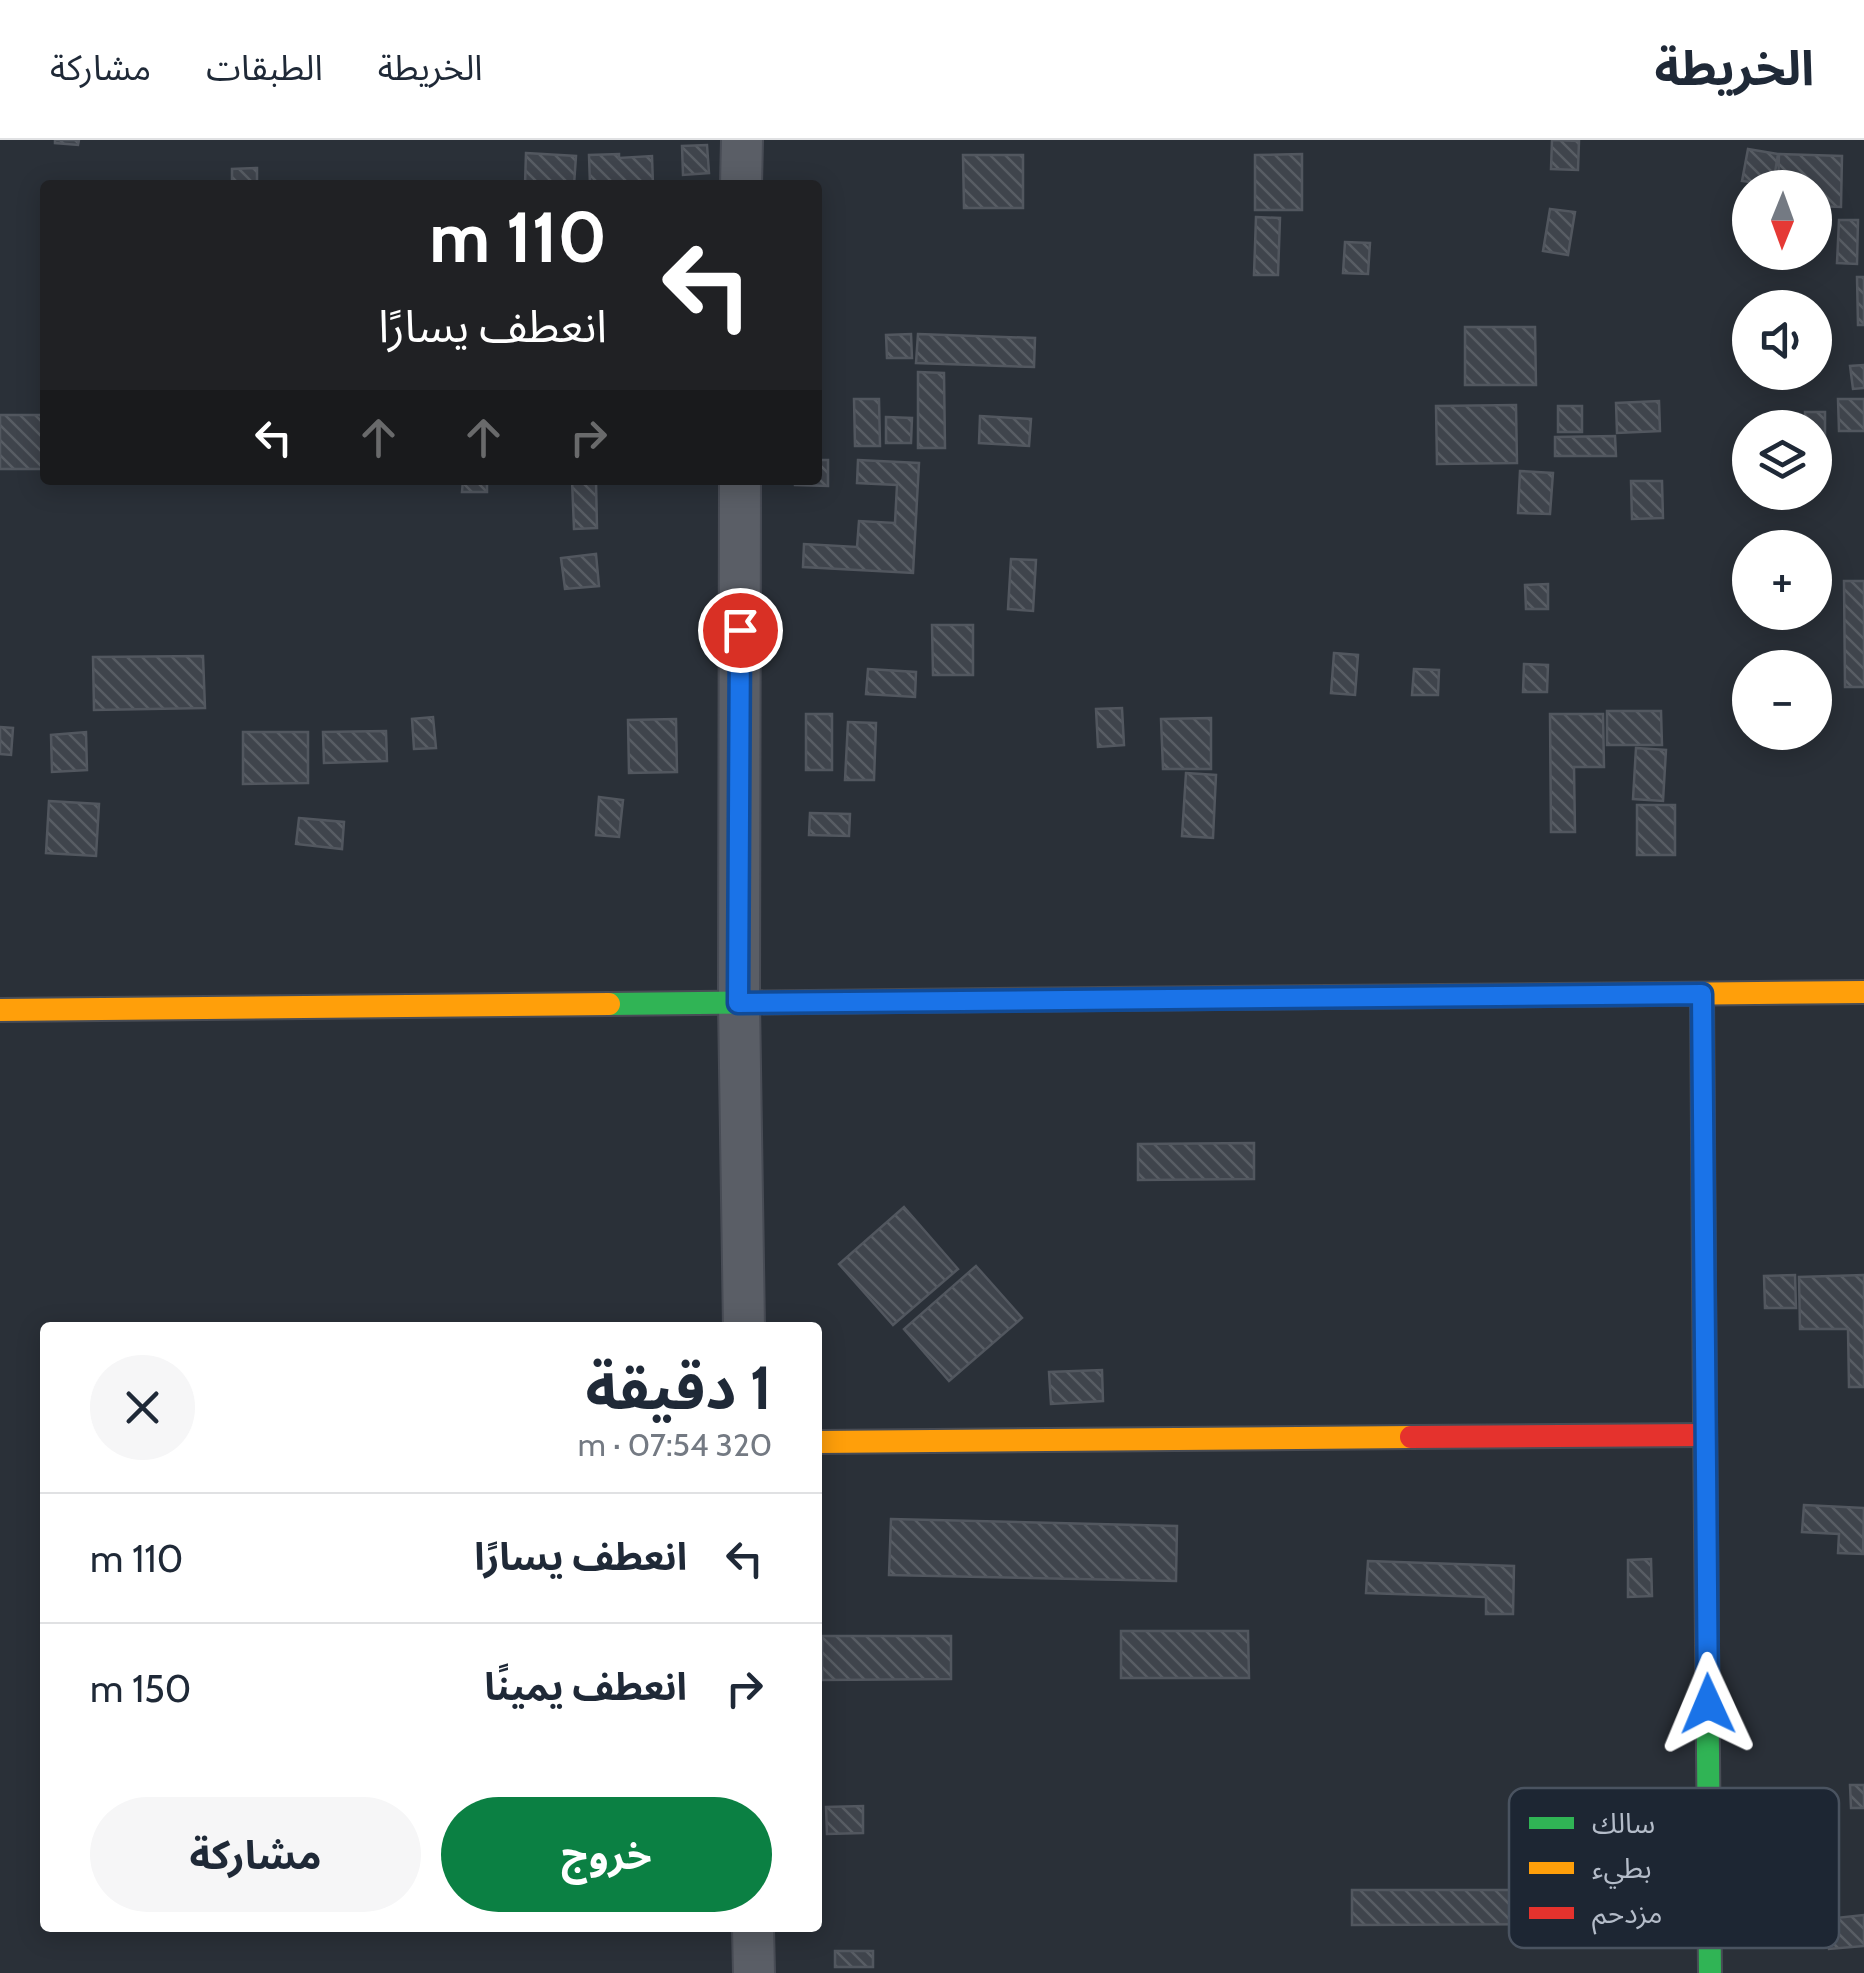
<!DOCTYPE html>
<html lang="ar">
<head>
<meta charset="utf-8">
<style>
	body { margin:0; font-family:Cabin,"Noto Sans Arabic",sans-serif; background:#f6f6f7; color:#1f2937; direction:rtl; height:100vh; display:flex; flex-direction:column; font-size:38px; white-space:nowrap }
	* { box-sizing:border-box; margin:0 }
	p { font-size:32px; color:#747a83 }
	.icon { flex:none; width:55px; height:55px; fill:none; stroke:currentColor; stroke-width:2; stroke-linecap:round; stroke-linejoin:round }
	.map { position:relative; flex:1; overflow:hidden; direction:ltr }
	.sheet { position:absolute; left:40px; top:1182px; width:782px; height:610px; display:flex; flex-direction:column; background:#fff; border-radius:10px; box-shadow:0 5px 25px #0003; direction:rtl }
	.sheet>* { flex:none }
	.hud { position:absolute; left:40px; top:40px; width:782px; height:305px; border-radius:10px; box-shadow:0 5px 25px #0003; direction:rtl; background:#202124; color:#fff; overflow:hidden }
	.needle { width:65px; rotate:181deg }
	.controls { position:absolute; left:1732px; top:30px; display:grid; gap:20px }
	.controls a { display:grid; place-items:center; width:100px; height:100px; border-radius:50%; background:#fff; box-shadow:0 5px 25px #0003; font-size:50px }
	.pin { position:absolute; display:grid; place-items:center; width:85px; height:85px; color:#fff; margin:-42px; border:5px solid #fff; border-radius:50%; box-shadow:0 2px 10px #0007 }
	.me { position:absolute; width:110px; margin:-55px; rotate:359deg; stroke-linejoin:round; filter:drop-shadow(0 0 8px #0008) }
	.turn { display:flex; align-items:center; gap:35px; height:210px; padding:0 50px; font-size:45px }
	.turn .icon { width:130px; height:130px; stroke-width:2.5 }
	.turn b { display:block; font-size:70px; line-height:85px }
	.lanes { display:flex; align-items:center; height:95px; padding:0 50px; background:#0003; justify-content:center; gap:50px; direction:ltr }
	.lanes .off { opacity:.35 }
	.round { display:grid; place-items:center; flex:none; width:105px; height:105px; border-radius:52px; background:#f6f6f7 }
	.head { display:flex; align-items:center; justify-content:space-between; height:170px; padding:0 50px }
	h1 { font-size:60px; font-weight:700; line-height:75px }
	.button { display:flex; gap:20px; margin-top:auto; padding:20px 50px }
	.button a { flex:1; height:115px; border-radius:60px; background:#0b8043; color:#fff; font-size:40px; font-weight:700; line-height:115px; text-align:center }
	.button a+a { background:#f6f6f7; color:#1f2937 }
	ul { padding:0; list-style:none }
	li { display:flex; align-items:center; gap:30px; height:130px; padding:0 50px; border-top:2px solid #e0e1e3 }
	li div { flex:1 }
	li b { display:block; font-size:38px }
	li em { font-style:normal }
	header { display:flex; align-items:center; gap:60px; box-sizing:border-box; height:140px; padding:0 50px; background:#fff; border-bottom:2px solid #e0e1e3 }
	header strong { font-size:48px }
	nav { display:flex; gap:55px; margin-inline-start:auto; font-size:35px }
	.map>svg:first-child { display:block }
</style>
</head>
<body>
<header>
<strong>الخريطة</strong>
<nav><a>الخريطة</a><a>الطبقات</a><a>مشاركة</a></nav>
</header>
<div class="map">
<svg width="1864" height="1833" viewBox="0 0 1864 1833">
	<defs>
		<pattern id="building-back-hatch" width="6" height="6" patternUnits="userSpaceOnUse" patternTransform="scale(2.5)"><rect width="6" height="6" fill="#3f444c"/><path d="M-1 5l2 2M0 0l6 6M5-1l2 2" fill="none" stroke="#585d64"/></pattern>
	</defs>
	<rect width="100%" height="100%" fill="#2a3038"/>
	<path fill="url(#building-back-hatch)" stroke="#52575f" stroke-width="2.5" d="M55 0H79L78 5 55 3Z
		M1552 0 1579 1 1578 30 1551 29Z
		M707 5 709 33 683 35 682 6Z
		M1748 9 1778 14 1773 45 1742 41Z
		M526 13 576 16 574 45H525Z
		M619 14V18L652 16 653 45H590L589 15Z
		M1302 14V70H1255V15Z
		M1779 14 1842 16 1841 67 1815 66V48H1778Z
		M963 15H1023V68H964Z
		M257 28V45H232V29Z
		M1550 69 1575 72 1568 115 1543 111Z
		M1256 77 1280 78 1278 135H1254Z
		M1839 80H1858L1857 124 1837 123Z
		M1345 102 1370 103 1368 134 1343 133Z
		M1857 137H1864V185H1858Z
		M1465 187H1535L1536 245H1465Z
		M911 194 912 218H887L886 195Z
		M918 194 1035 198 1034 227 916 223Z
		M1864 225V248L1853 249 1850 226Z
		M918 232 944 233 945 308H918Z
		M854 259H879L880 306H855Z
		M1838 259H1864V291H1839Z
		M1659 261 1660 291 1617 293 1616 263Z
		M1516 265 1517 323 1437 324 1436 266Z
		M1558 266H1582V292H1558Z
		M1805 272H1825V309H1815V288H1805Z
		M0 275H45V329H0Z
		M980 276 1031 279 1029 306 979 303Z
		M886 277 912 278 911 303H886Z
		M1615 296 1616 316H1555V297Z
		M818 320H828V346L795 345V340H818Z
		M858 320 919 323 913 433 803 427 804 404 857 407 859 381 895 383 897 345 857 343Z
		M1520 331 1553 333 1550 374 1518 373Z
		M463 340H487V352H462Z
		M572 340H596L597 388 574 389Z
		M1631 341H1662L1663 378 1632 379Z
		M596 414 599 446 565 449 561 418Z
		M1011 419 1036 420 1033 471 1008 469Z
		M1844 441H1864V547H1845Z
		M1548 444V469H1526L1525 445Z
		M932 485H973V535H933Z
		M1334 513 1358 515 1355 555 1331 553Z
		M203 516 205 568 94 570 93 517Z
		M1524 524 1548 525 1547 552H1523Z
		M868 529 916 532 915 557 866 554Z
		M1414 529 1439 530 1438 555H1412Z
		M1122 568 1124 605 1098 607 1096 569Z
		M1607 571H1661L1662 605H1607Z
		M806 574H832V630H806Z
		M1550 574H1603L1604 627H1574L1575 692H1551Z
		M433 577 436 608 414 609 412 579Z
		M1211 578V629H1163L1161 579Z
		M676 579 677 632 629 633 628 580Z
		M848 582 876 583 874 640H845Z
		M0 587 13 588 11 615 0 614Z
		M386 591 387 621 324 623 323 592Z
		M86 592 87 630 52 632 51 595Z
		M243 592H308V643L243 644Z
		M1636 608 1666 610 1663 661 1633 659Z
		M1186 633 1216 635 1213 698 1182 696Z
		M599 657 623 660 619 697 596 695Z
		M49 661 99 664 96 716 46 713Z
		M1637 665H1675V715H1637Z
		M810 673 850 674 849 696 809 695Z
		M299 678 344 682 342 709 296 704Z
		M1254 1003V1039L1138 1040V1004Z
		M904 1067 958 1129 893 1185 839 1124Z
		M976 1126 1022 1178 949 1241 904 1189Z
		M1795 1135 1796 1168H1765L1764 1136Z
		M1864 1135V1247H1849L1848 1189H1800L1799 1137Z
		M1102 1230 1103 1261 1051 1264 1049 1232Z
		M1804 1365 1864 1368 1863 1414 1838 1413 1839 1394 1802 1392Z
		M891 1379 1177 1386 1176 1441 889 1435Z
		M1651 1419 1652 1456 1628 1457V1420Z
		M1368 1421 1514 1426 1513 1474H1486V1457L1366 1453Z
		M1121 1491H1248L1249 1538H1121Z
		M822 1496H951V1539L822 1540Z
		M1850 1645H1864V1668H1851Z
		M863 1666V1693L827 1694 826 1667Z
		M1539 1724H1570L1571 1784 1352 1785V1750H1539Z
		M1864 1775V1806L1829 1809 1826 1779Z
		M835 1811H873V1827H835Z"/>
	<g fill="none" stroke-linecap="round" stroke-linejoin="round">
		<defs>
			<path id="street" d="M741 45 742 0
				M740 340 739 863 744 1188
				M753 1788 754 1833"/>
			<path id="fast" d="M609 864 990 860
				M1705 1281 1710 1833"/>
			<path id="slow" d="M1662 854 1864 852
				M1702 854 1705 1281
				M0 870 609 864
				M818 1302 1411 1297"/>
			<path id="jam" d="M990 860 1662 854
				M1411 1297 1705 1295"/>
		</defs>
		<use href="#street" stroke="#484c55" stroke-width="44"/>
		<use href="#fast" stroke="#484c55" stroke-width="26"/>
		<use href="#slow" stroke="#484c55" stroke-width="26"/>
		<use href="#jam" stroke="#484c55" stroke-width="26"/>
		<use href="#street" stroke="#5a5e66" stroke-width="40"/>
		<use href="#fast" stroke="#30b455" stroke-width="22"/>
		<use href="#slow" stroke="#ff9f0a" stroke-width="22"/>
		<use href="#jam" stroke="#e5322d" stroke-width="22"/>
	</g>
	<g fill="none" stroke-linecap="round" stroke-linejoin="round">
		<defs>
			<path id="route" d="M740 490 738 863 1702 854 1708 1564"/>
		</defs>
		<use href="#route" stroke="#114b97" stroke-width="25"/>
		<use href="#route" stroke="#1a73e8" stroke-width="18"/>
	</g>
	<rect x="1509" y="1648" width="330" height="160" rx="15" fill="#1d2633" stroke="#4a5360" stroke-width="2.5"/>
	<rect x="1529" y="1677" width="45" height="12" fill="#30b455"/>
	<rect x="1529" y="1722" width="45" height="12" fill="#ff9f0a"/>
	<rect x="1529" y="1767" width="45" height="12" fill="#e5322d"/>
	<g font-size="28" fill="#b4bcc9">
		<text x="1592" y="1693">سالك</text>
		<text x="1592" y="1738">بطيء</text>
		<text x="1592" y="1783">مزدحم</text>
	</g>
</svg>
<div class="controls">
<a><svg class="needle" viewBox="-14 -14 28 28"><path d="M0-13l5 13h-10z" fill="#e53935"/><path d="M0 13l5-13h-10z" fill="#747a83"/></svg></a>
<a><svg class="icon" aria-label="sound" viewBox="0 0 24 24"><path d="M4 9h4l5-4v14l-5-4H4zM17 9q2 3 0 6"/></svg></a>
<a><svg class="icon" aria-label="layers" viewBox="0 0 24 24"><path d="M12 4l9 5-9 5-9-5zM3 14l9 5 9-5"/></svg></a>
<a>+</a>
<a>−</a>
</div>
<div class="pin" style="left:740px;top:490px;background:#d93025"><svg class="icon" aria-label="arrive" viewBox="0 0 24 24"><path d="M6 21V4h12l-3 4 3 4H6"/></svg></div>
<svg class="me" style="left:1708px;top:1564px" viewBox="-20 -20 40 40"><path d="M0-17L14 15 0 8-14 15z" fill="#1a73e8" stroke="#fff" stroke-width="4"/></svg>
<div class="hud">
<div class="turn"><svg class="icon" aria-label="left" viewBox="0 0 24 24"><path d="M17 20v-9H6M10 6l-5 5 5 5"/></svg><div><b>110 m</b>انعطف يسارًا</div></div>
<div class="lanes"><svg class="icon" aria-label="left" viewBox="0 0 24 24"><path d="M17 20v-9H6M10 6l-5 5 5 5"/></svg><svg class="icon off" aria-label="ahead" viewBox="0 0 24 24"><path d="M12 20V5M6 11l6-6 6 6"/></svg><svg class="icon off" aria-label="ahead" viewBox="0 0 24 24"><path d="M12 20V5M6 11l6-6 6 6"/></svg><svg class="icon off" aria-label="right" viewBox="0 0 24 24"><path d="M7 20v-9h11M14 6l5 5-5 5"/></svg></div>
</div>
<section class="sheet">
<div class="head"><div><h1>1 دقيقة</h1><p>320 m · 07:54</p></div><a class="round"><svg class="icon" aria-label="close" viewBox="0 0 24 24"><path d="M6 6l12 12M18 6L6 18"/></svg></a></div>
<ul>
<li><svg class="icon" aria-label="left" viewBox="0 0 24 24"><path d="M17 20v-9H6M10 6l-5 5 5 5"/></svg><div><b>انعطف يسارًا</b></div><em>110 m</em></li>
<li><svg class="icon" aria-label="right" viewBox="0 0 24 24"><path d="M7 20v-9h11M14 6l5 5-5 5"/></svg><div><b>انعطف يمينًا</b></div><em>150 m</em></li>
</ul>
<div class="button"><a>خروج</a><a>مشاركة</a></div>
</section>
</div>
</body>
</html>
